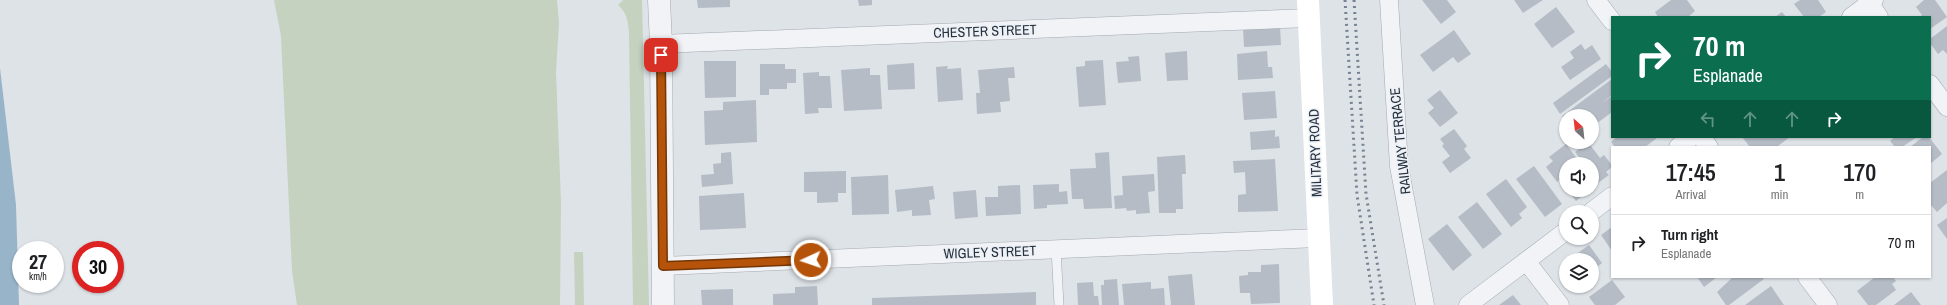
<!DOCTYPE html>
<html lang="en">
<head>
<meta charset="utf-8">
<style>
	body { margin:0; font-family:"Archivo Narrow",sans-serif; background:#f2f2f2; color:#202124; height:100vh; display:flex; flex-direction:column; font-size:15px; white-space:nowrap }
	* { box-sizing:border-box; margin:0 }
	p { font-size:13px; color:#757577 }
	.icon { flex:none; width:22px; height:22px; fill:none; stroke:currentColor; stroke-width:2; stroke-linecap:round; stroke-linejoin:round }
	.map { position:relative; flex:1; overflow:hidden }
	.side { position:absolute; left:1611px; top:146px; width:320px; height:132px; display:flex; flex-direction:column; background:#fff; border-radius:0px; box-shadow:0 1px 3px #0004 }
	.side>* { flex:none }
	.banner { position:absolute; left:1611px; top:16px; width:320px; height:122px; border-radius:0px; box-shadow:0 1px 3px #0004; background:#0b6e4f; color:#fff; overflow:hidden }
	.needle { width:26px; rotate:333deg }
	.tools { position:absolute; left:1559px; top:109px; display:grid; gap:8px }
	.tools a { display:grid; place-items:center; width:40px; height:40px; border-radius:50%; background:#fff; box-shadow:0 1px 3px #0004; font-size:20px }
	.speed { position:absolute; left:12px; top:241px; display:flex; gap:8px; font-size:20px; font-weight:700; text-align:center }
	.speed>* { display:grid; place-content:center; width:52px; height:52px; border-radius:50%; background:#fff; box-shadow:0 1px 3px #0004; line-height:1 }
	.speed small { font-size:10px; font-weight:400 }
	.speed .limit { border:6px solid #d22; background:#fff; color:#111 }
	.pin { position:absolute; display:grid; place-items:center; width:34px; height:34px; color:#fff; margin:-17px; border-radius:8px; box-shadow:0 2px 6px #0006 }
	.me { position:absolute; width:44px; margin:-22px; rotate:267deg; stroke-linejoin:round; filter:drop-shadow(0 0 3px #0008) }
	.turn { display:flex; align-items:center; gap:14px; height:84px; padding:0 16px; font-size:18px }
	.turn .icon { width:52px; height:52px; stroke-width:2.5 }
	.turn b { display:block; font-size:28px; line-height:34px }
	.lanes { display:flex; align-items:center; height:38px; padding:0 16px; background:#0003; justify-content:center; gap:20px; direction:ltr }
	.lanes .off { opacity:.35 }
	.eta { display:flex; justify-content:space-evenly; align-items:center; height:68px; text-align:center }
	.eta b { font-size:24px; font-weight:600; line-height:28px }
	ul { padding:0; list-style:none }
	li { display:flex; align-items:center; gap:12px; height:56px; padding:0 16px; border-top:1px solid #e0e0e0 }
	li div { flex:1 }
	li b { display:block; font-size:15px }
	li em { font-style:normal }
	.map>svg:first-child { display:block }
</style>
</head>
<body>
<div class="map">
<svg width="1947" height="305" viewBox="0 0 1947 305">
	<rect width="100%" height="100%" fill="#dee3e8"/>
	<path fill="#c5d2bf" d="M274 0H557L559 23 556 72 561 203 560 305H297L292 271 281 36Z
		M623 0H642L649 305H633L629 33C628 21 627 13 618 5Z
		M574 252H583L584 305H575Z"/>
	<path fill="#98b4c9" d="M0 68 16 205 19 305H0Z"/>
	<path fill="#b5bcc5" d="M697 0H730V7L698 8Z
		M858 0H872V5L859 6Z
		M1422 0H1447L1456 12 1441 24Z
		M1514 0H1543L1523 13Z
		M1671 0H1687L1695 11 1688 17H1658L1655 12Z
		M1800 0H1818L1826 12 1819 17H1804L1794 4Z
		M1924 0H1935L1947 17 1930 29V17H1919L1922 15 1916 7Z
		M1556 7 1575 32 1552 48 1534 24Z
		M1782 12 1786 17H1775Z
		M1280 26 1281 45 1244 47 1243 28Z
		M1947 26V54L1943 50 1938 54 1930 43V39Z
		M1454 30 1471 54 1458 63 1453 57 1433 72 1420 55Z
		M1581 44 1585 50 1592 45 1601 59 1570 80 1561 67 1574 58 1570 52Z
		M1187 51 1188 80 1167 81 1165 53Z
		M1267 51 1268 67H1272L1273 78 1238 80 1237 54Z
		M1139 56 1141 81 1118 83 1116 62 1129 61 1128 57Z
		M1103 60 1106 105 1079 107 1076 67 1085 66V61Z
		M704 61H736V97L705 98Z
		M914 63 915 89 888 90 887 65Z
		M760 64H785V69H796V83H787V89H769V95H760Z
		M1606 64 1612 72V76L1560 114 1553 103Z
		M948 66 947 69 961 68 963 100 938 102 936 67Z
		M1014 67 1015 78H1008L1010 101 1000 102 1001 112 977 114 976 93H980L978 70Z
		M870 68V75H880L882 109 844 111 841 70Z
		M819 72V76H830L832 108H818L819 113 805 114 803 73Z
		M1612 79V95L1602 103 1612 96V112L1592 127V116H1566V121L1562 116Z
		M1440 90 1458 113 1440 127 1428 113 1434 108 1427 100Z
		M1275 91 1277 118 1244 120 1242 93Z
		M756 100 757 142 705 145 704 111 723 110V102Z
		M1454 129 1467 146 1464 149 1471 158 1450 173 1442 162 1450 156 1442 146 1444 144 1440 139Z
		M1275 130V137L1279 136 1280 148 1251 150 1250 132Z
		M1617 137H1656L1657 138 1645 147H1615L1611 142Z
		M1742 137H1790L1778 146 1779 147H1750Z
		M1895 137H1917L1902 147H1895L1890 141Z
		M1923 137H1929L1942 154 1930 164V147H1910Z
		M1588 142 1600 158 1604 155 1612 165V167L1606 172 1609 175 1598 183 1592 175V164H1584L1575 152Z
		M1566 144 1581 164H1566V182L1563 177 1557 182 1546 167 1553 161 1549 157Z
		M731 152 733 184 702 187 701 175 714 174 713 164 721 163V153Z
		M1109 152 1112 208 1084 209 1083 199H1072L1070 169 1096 168 1095 153Z
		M1185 155 1186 174H1182L1183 209H1176V213H1159L1157 157Z
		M1275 159 1278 211 1238 212V195L1246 194 1245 172 1234 173 1233 161Z
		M1534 166 1562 204 1545 217 1516 179Z
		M1947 170V203L1937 212 1930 204V183Z
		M846 171V193H838V202L817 203V192H804V172Z
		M1154 174 1155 191 1148 192 1150 213 1136 214V210L1127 211 1126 208 1115 209 1114 196 1123 195 1122 176Z
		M888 175 889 214 852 215 851 177Z
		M1506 179 1527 207 1519 214 1522 218 1511 227 1486 194Z
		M1059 184V192L1067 191 1068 204 1047 205V208L1034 209 1033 185Z
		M1020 185 1021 214 986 216 985 197H998V186Z
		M933 186 935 199 929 200 931 215 912 216V210L897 212 895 190Z
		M976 190 978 217 955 219 953 192Z
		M1567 190H1590L1576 201Z
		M744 193 746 228 700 230 699 196Z
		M1477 202 1502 234 1483 249 1458 217Z
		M1947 218V239L1937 225Z
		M1447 224 1472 255 1453 271 1428 239Z
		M1612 227V251L1601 235Z
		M1589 245 1602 263 1592 271V260H1568Z
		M1279 264 1280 303 1251 304 1250 293H1240L1239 276 1248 275V272H1261V265Z
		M1192 274 1195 305H1171L1168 276Z
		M1697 277H1717L1704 287Z
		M1733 277H1762L1764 279 1729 305H1726L1717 292Z
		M1875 277H1893L1896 281 1892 284 1896 290 1876 305H1868L1857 291Z
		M1117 279 1119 305H1102L1101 285H1104V280Z
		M1612 280 1625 297 1615 305H1595L1589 297Z
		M1093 282 1094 296H1098L1099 305H1078L1077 283Z
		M1151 282V289L1164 288 1165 305H1124L1122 284Z
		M817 286 818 305H773V294L795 293V287Z
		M1771 286 1784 305H1745Z
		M733 289V305H702L701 290Z
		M1036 292V305H872V298Z
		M1911 292 1921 305H1894Z
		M1513 295 1521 305H1499Z"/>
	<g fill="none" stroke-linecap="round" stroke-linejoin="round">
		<defs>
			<path id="service" d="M1056 249 1059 305"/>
			<path id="minor" d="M1389 0 1399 166 1425 305
				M1596 0 1612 21
				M1867 0 1879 17
				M1851 17 1874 0
				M661 44 1309 18
				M1930 84 1947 107
				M1701 137 1709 147
				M1678 147 1692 137
				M1591 212 1612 196
				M1526 261 1560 305
				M663 266 1318 238
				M1807 277 1828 305
				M1468 305 1566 231"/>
			<path id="tertiary" d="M659 0 661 44 663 305"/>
		</defs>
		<use href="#service" stroke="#a3aab2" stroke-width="10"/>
		<use href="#minor" stroke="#a3aab2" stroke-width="19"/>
		<use href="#tertiary" stroke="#a3aab2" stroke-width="23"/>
		<use href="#service" stroke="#f1f3f6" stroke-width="9"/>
		<use href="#minor" stroke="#f1f3f6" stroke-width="18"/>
		<use href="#tertiary" stroke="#f1f3f6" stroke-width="22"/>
		<path stroke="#fff" stroke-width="22" d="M1308 0 1322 305"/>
		<path stroke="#778392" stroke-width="3" stroke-dasharray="2 4" stroke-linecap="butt" d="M1345 0 1357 195 1374 305
			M1354 0 1366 194 1384 305"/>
	</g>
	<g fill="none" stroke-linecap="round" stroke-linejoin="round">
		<defs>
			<path id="route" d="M661 55 663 266 811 260"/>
		</defs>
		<use href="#route" stroke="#753606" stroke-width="10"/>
		<use href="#route" stroke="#b45309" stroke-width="7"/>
	</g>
	<g text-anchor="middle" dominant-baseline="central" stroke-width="3" stroke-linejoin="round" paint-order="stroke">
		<g font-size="14" fill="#27323f" stroke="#edf1f6">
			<text transform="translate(985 31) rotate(-2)">CHESTER STREET</text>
			<text transform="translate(1400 141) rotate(-96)">RAILWAY TERRACE</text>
			<text transform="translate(1315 153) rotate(-92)">MILITARY ROAD</text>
			<text transform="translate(990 252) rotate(-2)">WIGLEY STREET</text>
		</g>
	</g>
</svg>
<div class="tools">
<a><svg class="needle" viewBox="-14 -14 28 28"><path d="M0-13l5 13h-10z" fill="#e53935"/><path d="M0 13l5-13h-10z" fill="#757577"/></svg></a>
<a><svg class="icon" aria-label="sound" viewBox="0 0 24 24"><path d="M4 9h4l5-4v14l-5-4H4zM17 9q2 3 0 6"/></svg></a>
<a><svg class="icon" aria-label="search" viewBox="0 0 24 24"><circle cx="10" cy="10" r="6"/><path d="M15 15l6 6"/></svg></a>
<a><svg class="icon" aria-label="layers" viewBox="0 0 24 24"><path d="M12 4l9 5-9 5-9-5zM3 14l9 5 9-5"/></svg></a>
</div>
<div class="speed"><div>27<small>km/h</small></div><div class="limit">30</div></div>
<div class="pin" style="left:661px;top:55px;background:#d93025"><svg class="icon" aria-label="arrive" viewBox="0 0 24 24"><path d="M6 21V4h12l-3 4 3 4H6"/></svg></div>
<svg class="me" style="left:811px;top:260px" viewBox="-20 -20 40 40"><circle r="17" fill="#b45309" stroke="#fff" stroke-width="3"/><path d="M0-11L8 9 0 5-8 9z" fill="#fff"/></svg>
<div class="banner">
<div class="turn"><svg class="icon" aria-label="right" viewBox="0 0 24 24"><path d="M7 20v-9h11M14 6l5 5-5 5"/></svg><div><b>70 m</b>Esplanade</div></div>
<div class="lanes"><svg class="icon off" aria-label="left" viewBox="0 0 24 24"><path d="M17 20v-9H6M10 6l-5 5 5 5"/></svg><svg class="icon off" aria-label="ahead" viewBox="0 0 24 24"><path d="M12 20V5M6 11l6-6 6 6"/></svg><svg class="icon off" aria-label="ahead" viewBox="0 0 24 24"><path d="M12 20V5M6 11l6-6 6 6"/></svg><svg class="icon" aria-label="right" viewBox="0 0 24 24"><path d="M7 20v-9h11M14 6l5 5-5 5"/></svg></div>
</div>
<section class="side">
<div class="eta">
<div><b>17:45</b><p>Arrival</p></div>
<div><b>1</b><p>min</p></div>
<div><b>170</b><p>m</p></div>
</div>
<ul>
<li><svg class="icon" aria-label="right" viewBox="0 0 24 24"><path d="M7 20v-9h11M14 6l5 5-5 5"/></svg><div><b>Turn right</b><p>Esplanade</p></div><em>70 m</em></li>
</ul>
</section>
</div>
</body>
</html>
